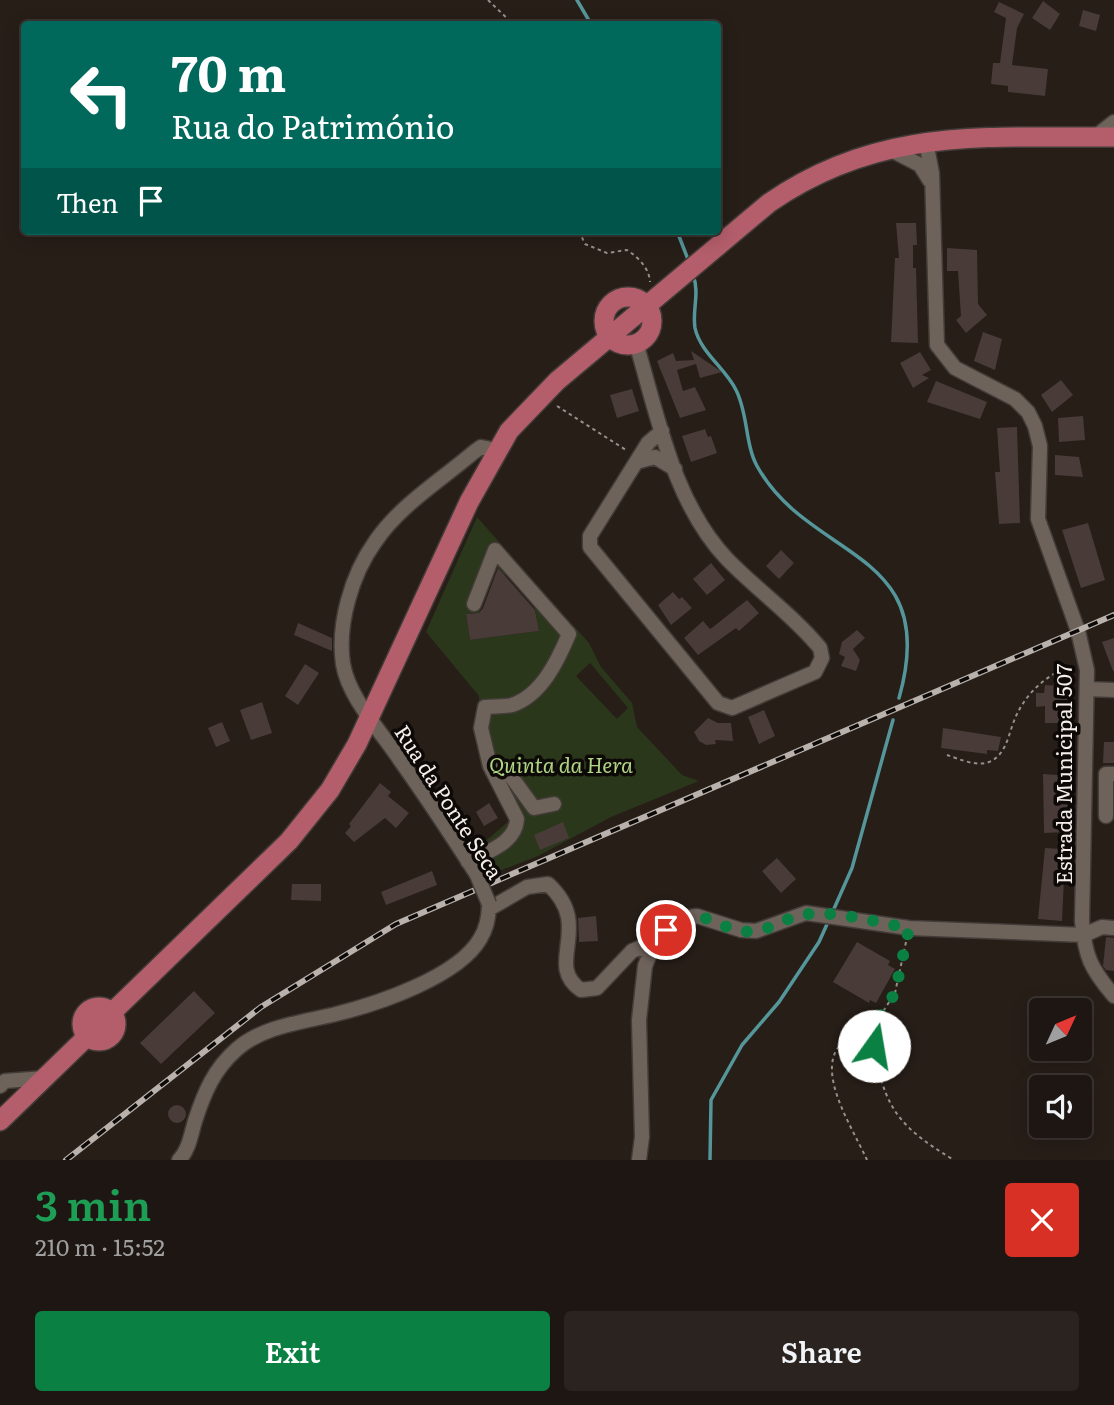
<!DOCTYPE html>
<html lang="en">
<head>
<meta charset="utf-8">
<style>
	body { margin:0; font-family:Literata,serif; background:#2a2320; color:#f1f3f6; height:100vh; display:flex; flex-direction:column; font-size:26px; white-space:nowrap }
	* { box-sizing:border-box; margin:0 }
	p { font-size:23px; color:#a09f9f }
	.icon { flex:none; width:38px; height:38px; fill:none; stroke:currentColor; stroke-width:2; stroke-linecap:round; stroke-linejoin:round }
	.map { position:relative; height:1160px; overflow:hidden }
	.sheet { display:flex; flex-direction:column; background:#1d1612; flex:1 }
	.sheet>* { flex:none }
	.top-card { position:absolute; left:21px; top:21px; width:700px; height:214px; border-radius:7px; box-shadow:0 4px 18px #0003,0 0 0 2px #3b3532; background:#00695c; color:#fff; overflow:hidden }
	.needle { width:46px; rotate:46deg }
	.buttons { position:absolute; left:1029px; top:998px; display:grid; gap:14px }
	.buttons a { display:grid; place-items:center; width:63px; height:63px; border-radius:7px; background:#1d1612; box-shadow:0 4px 18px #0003,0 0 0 2px #3b3532; font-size:35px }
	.pin { position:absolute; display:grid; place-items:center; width:60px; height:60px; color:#fff; margin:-30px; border:4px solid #fff; border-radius:50%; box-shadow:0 2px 7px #0007 }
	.me { position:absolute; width:77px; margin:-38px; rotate:13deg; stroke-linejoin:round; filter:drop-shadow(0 0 5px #0008) }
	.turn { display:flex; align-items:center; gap:24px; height:147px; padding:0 35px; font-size:32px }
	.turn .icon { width:91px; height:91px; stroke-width:2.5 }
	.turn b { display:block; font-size:49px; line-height:60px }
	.then { display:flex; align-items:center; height:66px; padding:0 35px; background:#0003; gap:14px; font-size:26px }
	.round { display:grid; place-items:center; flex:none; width:74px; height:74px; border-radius:7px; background:#2a2320 }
	.overview { display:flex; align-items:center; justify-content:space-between; height:119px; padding:0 35px }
	h1 { font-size:42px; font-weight:600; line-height:52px; color:#1e9e55 }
	.button { display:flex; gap:14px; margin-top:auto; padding:14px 35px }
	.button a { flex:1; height:80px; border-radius:7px; background:#0b8043; color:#fff; font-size:28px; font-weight:600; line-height:80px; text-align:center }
	.button a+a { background:#2a2320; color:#f1f3f6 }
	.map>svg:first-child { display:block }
</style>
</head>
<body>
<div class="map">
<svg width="1114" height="1160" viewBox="0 0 1114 1160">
	<rect width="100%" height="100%" fill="#271e18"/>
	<path fill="#2a371a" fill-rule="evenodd" d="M477 517 589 643 601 667 632 703 637 727 682 775 699 781 611 817 538 856 489 875 475 850 509 821 480 755 479 696 426 632ZM496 565 504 575 508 570 533 598 539 631 470 640 466 614 479 613ZM590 663 628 708 617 719 576 676Z"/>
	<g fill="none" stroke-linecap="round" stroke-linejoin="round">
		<path stroke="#54969a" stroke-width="3.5" d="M577 0 591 24
			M677 231 689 262
			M693 275C700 293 692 310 695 328 700 352 726 369 736 390 748 413 745 444 757 466 810 562 942 547 899 698
			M833 911 852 868 893 720
			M710 1160 711 1100 742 1045 779 1002 819 942 828 922"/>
	</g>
	<path fill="#483b38" d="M1043 1 1060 14 1050 30 1032 18Z
		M999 2 1024 14 1017 28 1012 65 1048 69 1045 96 1008 92V86L991 84 993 63H1000L1006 18 994 12Z
		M1083 10 1100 15 1096 31 1079 26Z
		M896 223H916L917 245H913V268H916L918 343 891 342 895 258H899Z
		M947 248 977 250 978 304 987 315 966 333 956 320 961 316 958 271H947Z
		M983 332 1002 339 995 370 974 361Z
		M691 351 722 372 700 378 696 364 677 370 683 391 695 387 706 410 680 418 657 361 673 353 676 361 694 360Z
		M920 352 931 370 922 375 929 378 913 388 900 363Z
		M1061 380 1073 395 1052 412 1041 395Z
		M936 381 987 402 980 419 927 402Z
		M632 389 639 411 617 418 610 395Z
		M1083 416 1085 440 1059 442 1058 418Z
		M1017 427 1020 523 999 524 995 472H1000L997 428Z
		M705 429 708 437 711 436 717 453 691 462 682 436Z
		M1055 455 1079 457 1083 477 1055 475Z
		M1088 523 1105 580 1081 588 1062 530Z
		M781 550 794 563 779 579 766 566Z
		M711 563 725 580 707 595 693 579Z
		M498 568 535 610 539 631 470 640 466 614 479 613 483 608Z
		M673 592 679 599 682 597 692 608 671 625 658 605Z
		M747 600 759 613 739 631 736 628 698 655 684 638 703 621 710 629 713 627Z
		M298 623 332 638V651L294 635Z
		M857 630 865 638 853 649 860 660 856 671 841 666 845 657 839 654 842 642Z
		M1114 638V671H1113L1102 642Z
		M305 664 319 673 298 705 285 696Z
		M1060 681H1071L1069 723H1045V706L1036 707V693H1044L1045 685 1060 686Z
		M262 702 272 733 251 740 240 710Z
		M764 710 775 736 759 744 748 717Z
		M708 718 718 723H731L733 741 715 740 716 744 706 745 699 741 694 732Z
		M222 722 230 741 216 747 208 728Z
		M943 728 1001 737 998 751 987 750V754L941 748Z
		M1104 742H1114V763H1103Z
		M1043 774 1059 775 1058 780 1068 781 1067 832 1044 833Z
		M380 783 391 792 388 796 409 813 396 828 385 818 354 842 345 833 351 826 349 824Z
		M489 803 498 818 484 826 476 812Z
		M563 822 569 838 540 850 534 835Z
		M1045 848 1061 849 1060 856 1065 857 1062 921 1038 919Z
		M777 858 796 879 781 893 762 871Z
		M432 871 437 885 386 905 381 892Z
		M292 884H321V901L291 900Z
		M596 916 598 941 579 942 578 918Z
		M1106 937 1114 938V971L1106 970 1103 966Z
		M857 942 890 961 888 965 895 969 876 1003 870 1000 869 1003 833 982Z
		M194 991 215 1013 161 1064 140 1043Z
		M168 1114a9 9 0 1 1 18 0a9 9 0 1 1-18 0Z"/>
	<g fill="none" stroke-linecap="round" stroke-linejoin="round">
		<defs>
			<path id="minor" d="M1095 137 1114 122
				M926 142 932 173 937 345 955 368 1015 399 1028 412 1035 426 1040 446 1038 519 1078 631 1087 670 1082 921C1085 957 1091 969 1114 996
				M889 149 920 165 930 181
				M636 343C658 416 673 502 727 559 757 590 793 615 820 648L822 658 815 672 732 708 718 703 590 547V536L648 443 662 431
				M636 462 655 457 675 469
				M474 604 495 550 569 634C558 660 542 695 512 705 505 707 494 706 485 707L481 728 490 766
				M1087 689 1114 690
				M1106 816V774H1114
				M468 862C488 851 516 843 517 819L490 766 505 768 534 808 554 804
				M477 875C452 836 427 798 400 760 381 731 349 699 343 664 337 624 352 574 375 542 399 506 441 480 474 452L481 447 496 450
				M489 909 527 887 548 884C595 927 543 964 581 990L597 988 632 951 639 948 651 952
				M0 1086 5 1081 45 1078
				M179 1160C189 1150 191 1134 195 1121 204 1093 214 1069 237 1049 263 1026 304 1022 336 1014 377 1004 458 977 480 939 487 928 489 916 489 904
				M639 1160 642 1137 639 1020 645 966 654 944 682 918 697 916 741 930 756 931 806 913 909 928 1084 935 1102 927 1114 928"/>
			<path id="major" d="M604 321a24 24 0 1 1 48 0a24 24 0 1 1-48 0Z
				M82 1024a17 17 0 1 1 34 0a17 17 0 1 1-34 0Z
				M0 1121 289 841 330 790 357 744 469 502 509 431 557 381 769 203C880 126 986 138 1114 137"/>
		</defs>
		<use href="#minor" stroke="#423b37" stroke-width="17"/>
		<use href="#major" stroke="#423b37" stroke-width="22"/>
		<path stroke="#978f8a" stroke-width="2" stroke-dasharray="3.5 3.5" stroke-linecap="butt" d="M488 0 513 24
			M579 231 585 244 607 253 627 250C639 258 649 268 650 282
			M557 406 626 450
			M947 755C959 759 977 767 989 762 1006 755 1008 736 1014 721 1024 695 1045 675 1071 666
			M906 942 895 993 871 1030C883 1102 890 1122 954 1160
			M867 1160C848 1118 797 1045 870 1030"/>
		<use href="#minor" stroke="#6e635b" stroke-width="14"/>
		<use href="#major" stroke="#b45e6b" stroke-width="19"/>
		<defs>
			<path id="rail" d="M66 1160 261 1007 396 924 1114 615"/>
		</defs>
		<use href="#rail" stroke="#b8b1ac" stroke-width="6"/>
		<use href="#rail" stroke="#0d0907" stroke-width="3.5" stroke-dasharray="10" stroke-linecap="butt"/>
		<defs>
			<path id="minor-bridge" d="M477 875 489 904"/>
		</defs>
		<use href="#minor-bridge" stroke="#423b37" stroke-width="17" stroke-linecap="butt"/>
		<use href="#minor-bridge" stroke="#6e635b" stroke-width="14"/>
	</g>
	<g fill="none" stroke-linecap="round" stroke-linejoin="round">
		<path stroke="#0b8043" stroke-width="12" stroke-dasharray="0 21.6" d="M666 930C707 898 718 937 757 931 774 928 790 915 808 914 841 911 877 923 909 928L895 993 871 1030 874 1046"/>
	</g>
	<g text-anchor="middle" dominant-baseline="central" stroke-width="7" stroke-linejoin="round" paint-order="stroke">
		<g font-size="21" font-style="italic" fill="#b0d485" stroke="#0d0907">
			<text x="561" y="763">Quinta da Hera</text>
		</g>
		<g font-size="21" fill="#f5eeea" stroke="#0d0907">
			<text transform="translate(1062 774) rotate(-90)">Estrada Municipal 507</text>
			<text transform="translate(450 801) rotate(57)">Rua da Ponte Seca</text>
		</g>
	</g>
</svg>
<div class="buttons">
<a><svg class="needle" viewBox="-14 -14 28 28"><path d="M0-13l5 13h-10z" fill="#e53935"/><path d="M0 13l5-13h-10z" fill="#a09f9f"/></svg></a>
<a><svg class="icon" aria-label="sound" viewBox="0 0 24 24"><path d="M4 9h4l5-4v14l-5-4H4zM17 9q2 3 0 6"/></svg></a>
</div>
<div class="pin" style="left:666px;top:930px;background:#d93025"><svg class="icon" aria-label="arrive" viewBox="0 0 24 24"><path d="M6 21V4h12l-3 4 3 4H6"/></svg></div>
<svg class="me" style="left:874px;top:1046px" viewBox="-20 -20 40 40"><circle r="19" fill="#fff"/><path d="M0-13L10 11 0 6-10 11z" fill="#0b8043"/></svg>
<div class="top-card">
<div class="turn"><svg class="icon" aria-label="left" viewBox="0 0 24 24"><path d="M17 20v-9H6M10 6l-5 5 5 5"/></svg><div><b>70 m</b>Rua do Património</div></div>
<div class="then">Then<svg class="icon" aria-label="arrive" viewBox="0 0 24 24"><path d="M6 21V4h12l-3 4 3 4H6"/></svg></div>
</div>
</div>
<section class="sheet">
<div class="overview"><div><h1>3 min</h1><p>210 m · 15:52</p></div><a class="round" style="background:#d93025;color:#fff"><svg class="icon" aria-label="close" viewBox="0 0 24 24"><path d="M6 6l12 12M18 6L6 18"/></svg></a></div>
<div class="button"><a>Exit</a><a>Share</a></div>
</section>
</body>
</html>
